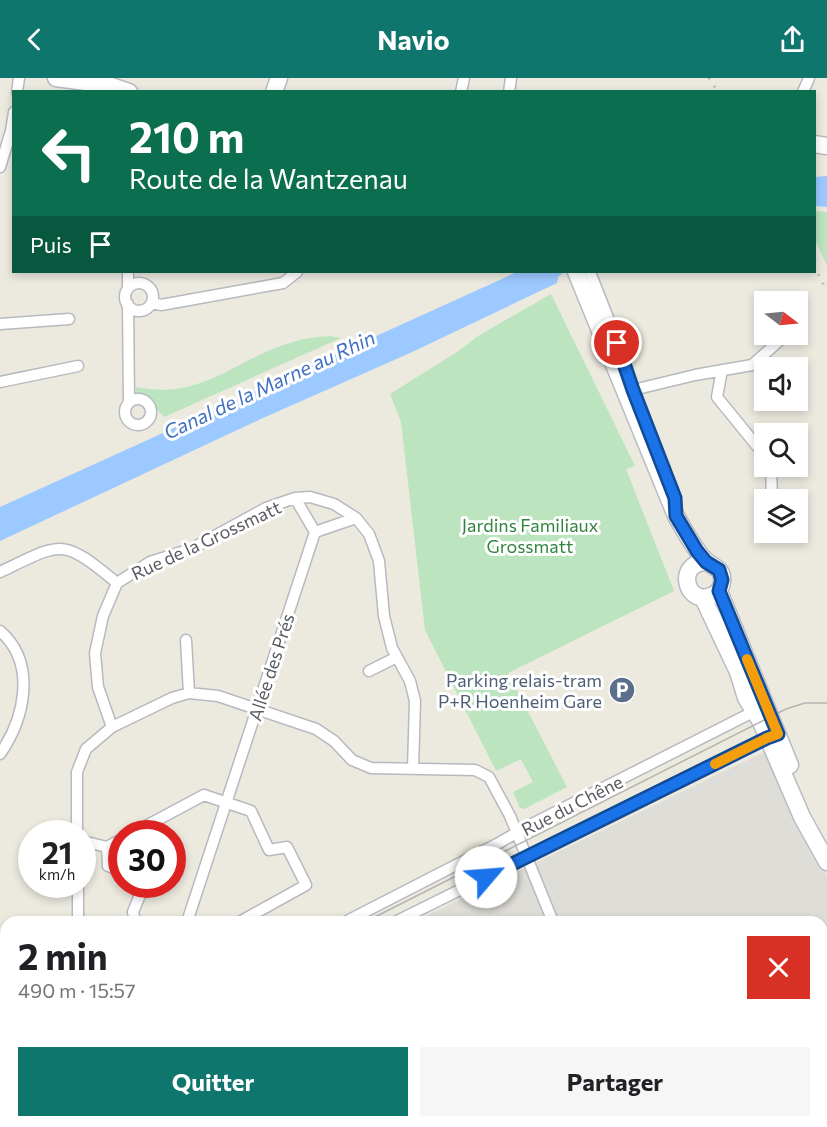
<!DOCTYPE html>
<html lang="fr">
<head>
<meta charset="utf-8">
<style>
	body { margin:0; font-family:Commissioner,sans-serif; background:#f6f6f6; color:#202124; height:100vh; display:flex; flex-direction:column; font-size:22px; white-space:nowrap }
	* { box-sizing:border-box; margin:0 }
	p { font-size:20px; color:#757577 }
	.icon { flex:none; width:33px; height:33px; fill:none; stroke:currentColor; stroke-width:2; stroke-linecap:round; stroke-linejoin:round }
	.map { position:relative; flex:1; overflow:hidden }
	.drawer { position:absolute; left:0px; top:838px; width:828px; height:212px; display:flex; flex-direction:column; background:#fff; border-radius:18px 18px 0 0; box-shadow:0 3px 9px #0003 }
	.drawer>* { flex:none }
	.guide { position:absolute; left:12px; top:12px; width:804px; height:183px; border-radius:0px; box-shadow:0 3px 9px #0003; background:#0b6e4f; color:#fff; overflow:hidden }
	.needle { width:39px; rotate:106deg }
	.fabs { position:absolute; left:754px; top:213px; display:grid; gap:12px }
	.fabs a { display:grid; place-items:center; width:54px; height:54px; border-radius:0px; background:#fff; box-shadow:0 3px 9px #0003; font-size:30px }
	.speed { position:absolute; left:18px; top:742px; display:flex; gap:12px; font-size:30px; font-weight:700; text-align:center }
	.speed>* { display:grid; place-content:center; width:78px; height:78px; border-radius:50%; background:#fff; box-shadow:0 3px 9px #0003; line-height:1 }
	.speed small { font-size:15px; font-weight:400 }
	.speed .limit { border:9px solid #d22; background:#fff; color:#111 }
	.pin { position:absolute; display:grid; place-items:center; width:51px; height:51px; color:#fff; margin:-26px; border:3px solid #fff; border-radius:50%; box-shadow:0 2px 6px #0007 }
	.me { position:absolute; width:66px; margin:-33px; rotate:63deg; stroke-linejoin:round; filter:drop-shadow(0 0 4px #0008) }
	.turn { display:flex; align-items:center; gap:21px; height:126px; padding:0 18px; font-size:27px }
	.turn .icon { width:78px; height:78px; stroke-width:2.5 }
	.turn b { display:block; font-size:42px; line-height:51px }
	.then { display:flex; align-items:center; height:57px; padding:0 18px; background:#0003; gap:12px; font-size:22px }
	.round { display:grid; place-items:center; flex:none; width:63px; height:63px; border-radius:0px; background:#f6f6f6 }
	.overview { display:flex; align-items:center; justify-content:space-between; height:102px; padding:0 18px }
	h1 { font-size:36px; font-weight:700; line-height:45px }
	.cta { display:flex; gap:12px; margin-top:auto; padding:12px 18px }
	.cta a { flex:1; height:69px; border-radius:0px; background:#0f766e; color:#fff; font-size:24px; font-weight:700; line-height:69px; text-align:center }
	.cta a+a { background:#f6f6f6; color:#202124 }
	header { display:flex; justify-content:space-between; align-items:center; height:78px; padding:0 18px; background:#0f766e; color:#fff; font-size:27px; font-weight:700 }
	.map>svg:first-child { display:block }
</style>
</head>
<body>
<header><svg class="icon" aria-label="back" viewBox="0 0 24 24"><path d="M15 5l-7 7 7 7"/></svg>Navio<svg class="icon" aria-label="share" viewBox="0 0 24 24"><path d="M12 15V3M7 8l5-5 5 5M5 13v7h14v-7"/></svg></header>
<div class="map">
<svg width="827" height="1049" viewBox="0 0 827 1049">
	<rect width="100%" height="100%" fill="#eceadf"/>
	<path fill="#dfddd7" d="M766 673 827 798V1049H468L465 1044H822V844H414Z"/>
	<path fill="#bbe4bf" d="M815 133 827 134V188L815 162Z
		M551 216 635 388 626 391 674 513 508 595 567 709 524 731 520 730 513 714 533 704 521 681 496 693 425 552 401 344 390 316 457 274 478 258Z
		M330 258 341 260 164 339 147 320 136 317V309C204 323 235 280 293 264 305 260 317 259 330 258Z
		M174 1044H365L368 1049H176Z
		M388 1044H461L463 1049H390Z"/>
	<path fill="#9cc9ff" d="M827 98V129L815 128V99Z
		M517 194H564L558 199 557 205 410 275 263 340 0 463V429Z"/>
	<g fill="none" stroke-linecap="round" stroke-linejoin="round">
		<defs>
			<path id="street" d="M17 14 19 0
				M461 14 464 0
				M509 14 511 0
				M803 14 809 0
				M0 89 11 53 14 34
				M128 194V211
				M590 194 614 255 635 317
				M125 219a14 14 0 1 1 28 0a14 14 0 1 1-28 0Z
				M152 225 161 227 283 205 297 194
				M128 226 129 324
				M0 246 69 241
				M722 292 717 319 765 378
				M0 304 78 288
				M633 312 695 297 752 287 787 256
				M125 334a13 13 0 1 1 26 0a13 13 0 1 1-26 0Z
				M771 388 772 422
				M295 420 315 454
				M0 494C63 464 61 459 117 505
				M0 553C37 585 25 640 0 676
				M186 562 189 615
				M369 593 397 579
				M112 649 98 609 95 575 103 538 117 505 150 484 191 471 266 430 295 420 310 419 334 426 356 440 369 456 379 483 384 538 392 570 410 603 415 623 413 691
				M77 756V694L86 671 112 649 172 620 189 615 218 618 316 651 334 663 352 682 371 690 475 692 489 699 510 738 553 844
				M131 756 204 717 251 733 269 772 287 769 306 807 243 842 242 844
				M82 763 107 769 122 761
				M107 769 108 788 122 793
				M78 807V844
				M135 844 133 834 144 807
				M187 844 315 454 356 440
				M345 844 497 766 532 746 759 631
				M395 844 771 658
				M0 925 6 931
				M0 958 6 959
				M66 1044V1049
				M637 1044 639 1049"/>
			<path id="secondary" d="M56 0 108 7
				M99 4 129 14
				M274 14 279 0
				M814 66 827 68
				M576 194 676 438C685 453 693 469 704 481 711 489 724 489 722 504 721 511 717 516 711 518 686 528 675 485 706 484
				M719 513 790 687
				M703 520 738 594 746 620 761 644 802 739 827 784"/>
		</defs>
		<use href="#street" stroke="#b7b9bf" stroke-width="13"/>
		<use href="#secondary" stroke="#b8bbc2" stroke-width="19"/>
		<use href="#street" stroke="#fff" stroke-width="10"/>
		<use href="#secondary" stroke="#fff" stroke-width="16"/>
		<path stroke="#b3b4b4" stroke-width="1.5" d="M365 844 786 631 805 625H827
			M0 967 6 968"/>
		<path stroke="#b3b4b4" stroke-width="3" stroke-dasharray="1.5 8" stroke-linecap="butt" d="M709 0 718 14
			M814 188 827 213"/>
	</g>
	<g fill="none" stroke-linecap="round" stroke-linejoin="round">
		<defs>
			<path id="route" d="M486 799 767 660 778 656 719 513 722 502 719 492 706 484 697 473 676 438 675 420 633 312 617 265"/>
		</defs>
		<use href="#route" stroke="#114b97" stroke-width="15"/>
		<use href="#route" stroke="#1a73e8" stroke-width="10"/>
		<path stroke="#f59e0b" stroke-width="10" d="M715 686 767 660 778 656 747 581"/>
	</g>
	<defs>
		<symbol id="parking-disc" viewBox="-11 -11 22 22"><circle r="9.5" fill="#5c6f8a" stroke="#fff"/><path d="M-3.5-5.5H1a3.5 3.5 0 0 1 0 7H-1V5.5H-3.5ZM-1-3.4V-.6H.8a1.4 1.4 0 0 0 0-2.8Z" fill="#fff"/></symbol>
	</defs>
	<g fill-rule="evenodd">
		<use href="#parking-disc" x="607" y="597" width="30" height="30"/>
	</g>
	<g text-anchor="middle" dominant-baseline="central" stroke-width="6" stroke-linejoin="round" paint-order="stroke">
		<g font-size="18" fill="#348441" stroke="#fff">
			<text x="530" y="447">Jardins Familiaux<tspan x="530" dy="21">Grossmatt</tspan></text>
		</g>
		<g font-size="18" fill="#585b61" stroke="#fff">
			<text transform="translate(206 462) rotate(-25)">Rue de la Grossmatt</text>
			<text transform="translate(271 589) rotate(-72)">Allée des Prés</text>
			<text transform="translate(572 727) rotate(-27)">Rue du Chêne</text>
		</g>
		<g font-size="18" fill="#4e5e75" stroke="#fff" text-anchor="end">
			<text x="602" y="602">Parking relais-tram<tspan x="602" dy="21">P+R Hoenheim Gare</tspan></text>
		</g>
		<g font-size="20" font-style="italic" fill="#4071c1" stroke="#fff">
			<text transform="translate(269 306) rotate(-25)">Canal de la Marne au Rhin</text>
		</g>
	</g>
</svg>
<div class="fabs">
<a><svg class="needle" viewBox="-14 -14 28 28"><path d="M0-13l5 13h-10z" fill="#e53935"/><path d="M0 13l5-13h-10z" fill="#757577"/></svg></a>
<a><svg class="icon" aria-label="sound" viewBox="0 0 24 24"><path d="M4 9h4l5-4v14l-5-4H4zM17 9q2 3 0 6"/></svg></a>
<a><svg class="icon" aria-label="search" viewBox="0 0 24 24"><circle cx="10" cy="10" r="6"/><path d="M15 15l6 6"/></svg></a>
<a><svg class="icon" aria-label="layers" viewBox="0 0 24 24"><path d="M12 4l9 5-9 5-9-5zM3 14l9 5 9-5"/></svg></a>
</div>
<div class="speed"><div>21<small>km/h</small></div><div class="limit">30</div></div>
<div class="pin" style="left:617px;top:265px;background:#d93025"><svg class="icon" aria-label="arrive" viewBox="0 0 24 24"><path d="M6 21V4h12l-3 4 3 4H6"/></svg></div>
<svg class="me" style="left:486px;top:799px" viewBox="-20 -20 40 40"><circle r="19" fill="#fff"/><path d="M0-13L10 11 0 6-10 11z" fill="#1a73e8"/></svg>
<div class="guide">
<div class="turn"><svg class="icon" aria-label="left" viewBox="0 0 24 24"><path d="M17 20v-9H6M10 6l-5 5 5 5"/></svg><div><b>210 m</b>Route de la Wantzenau</div></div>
<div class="then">Puis<svg class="icon" aria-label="arrive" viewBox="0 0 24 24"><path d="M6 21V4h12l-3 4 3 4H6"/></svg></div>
</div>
<section class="drawer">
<div class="overview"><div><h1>2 min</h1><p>490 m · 15:57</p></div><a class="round" style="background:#d93025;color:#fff"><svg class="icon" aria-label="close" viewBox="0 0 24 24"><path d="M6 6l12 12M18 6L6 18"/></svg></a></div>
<div class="cta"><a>Quitter</a><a>Partager</a></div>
</section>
</div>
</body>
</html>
